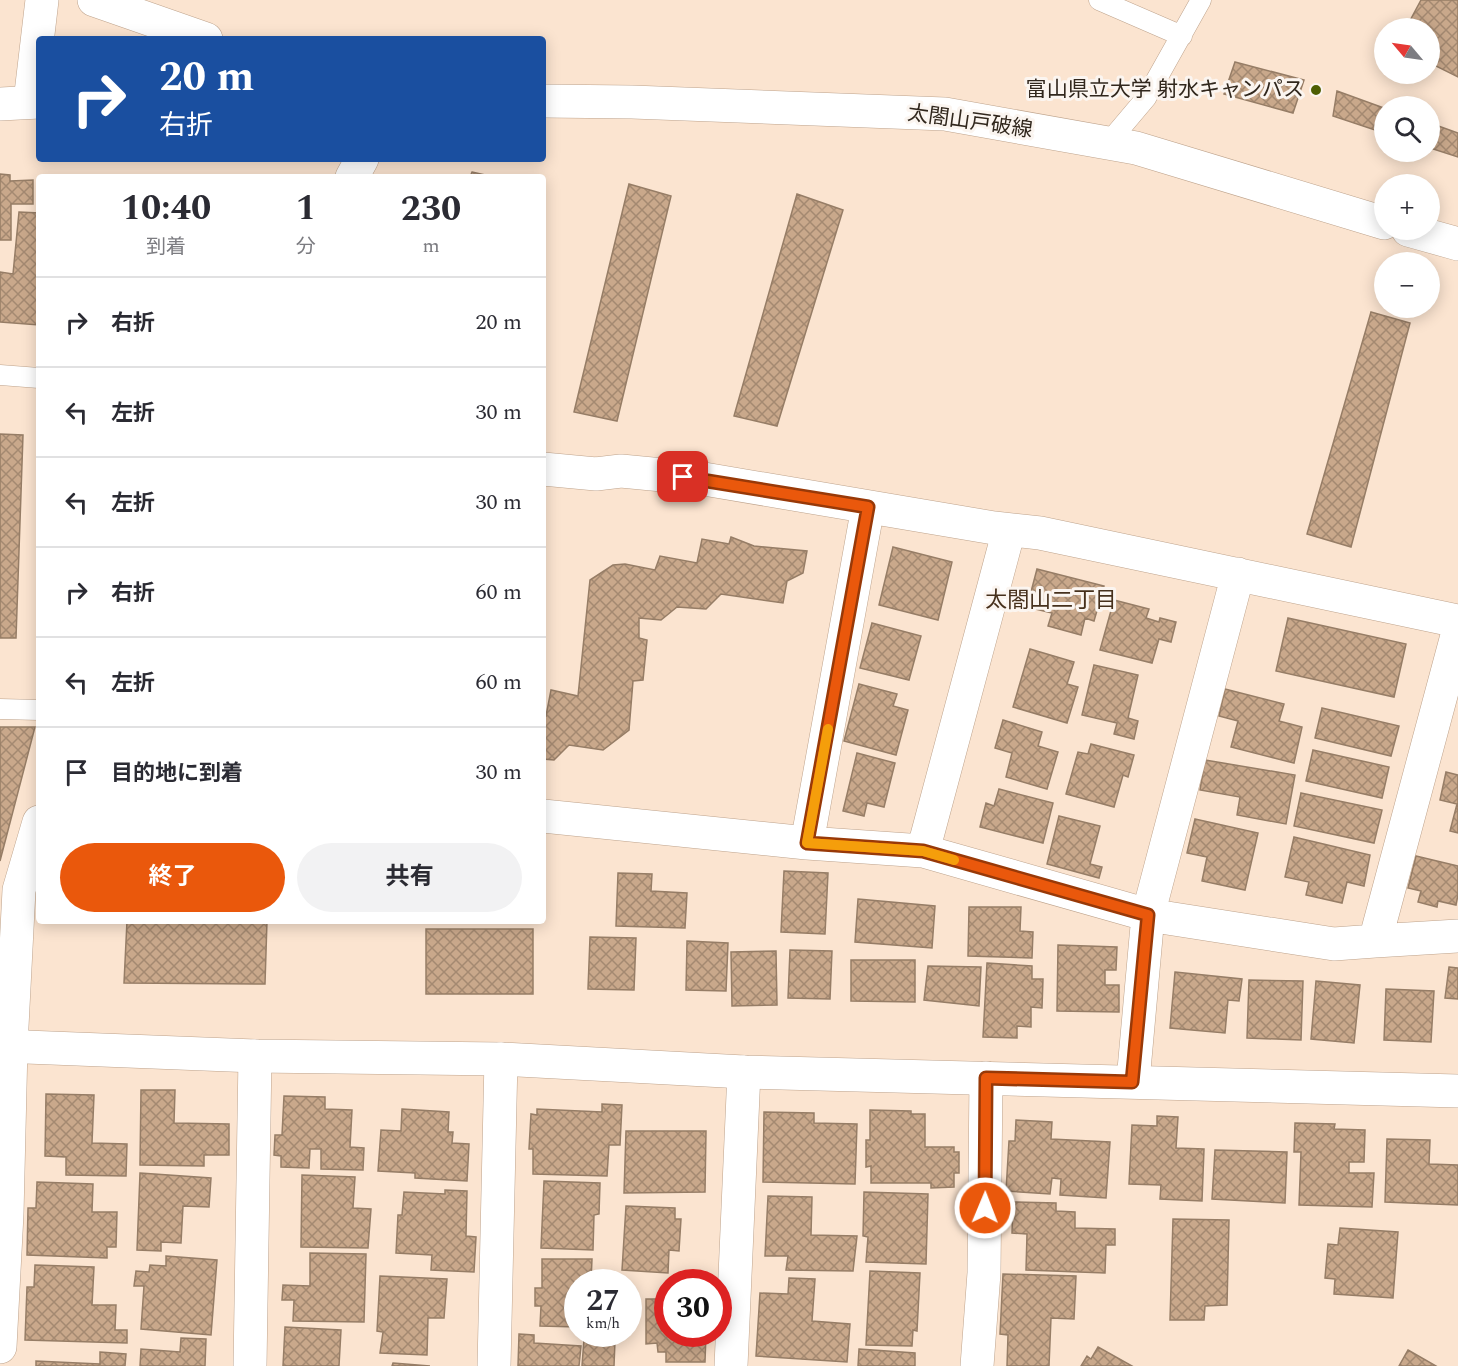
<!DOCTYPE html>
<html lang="ja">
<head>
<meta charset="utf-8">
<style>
	body { margin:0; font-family:Spectral,"Noto Sans JP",serif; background:#f2f2f3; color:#2b2b33; height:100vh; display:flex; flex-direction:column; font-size:22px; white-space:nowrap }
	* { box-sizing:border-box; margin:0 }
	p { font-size:20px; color:#7c7c81 }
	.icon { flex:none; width:33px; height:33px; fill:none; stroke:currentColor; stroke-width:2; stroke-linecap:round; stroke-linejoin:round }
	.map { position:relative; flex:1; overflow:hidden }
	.details { position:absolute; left:36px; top:174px; width:510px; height:750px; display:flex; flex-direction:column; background:#fff; border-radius:6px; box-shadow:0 3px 15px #0003 }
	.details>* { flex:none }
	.top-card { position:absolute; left:36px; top:36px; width:510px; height:126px; border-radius:6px; box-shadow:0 3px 15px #0003; background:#1a4fa0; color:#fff; overflow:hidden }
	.needle { width:39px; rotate:299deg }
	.tools { position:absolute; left:1374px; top:18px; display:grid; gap:12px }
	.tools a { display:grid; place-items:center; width:66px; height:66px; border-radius:50%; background:#fff; box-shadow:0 3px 15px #0003; font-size:30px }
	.speed { position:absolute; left:564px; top:1269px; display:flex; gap:12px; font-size:30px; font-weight:700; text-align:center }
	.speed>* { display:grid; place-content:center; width:78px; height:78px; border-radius:50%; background:#fff; box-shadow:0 3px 15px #0003; line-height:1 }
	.speed small { font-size:15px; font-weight:400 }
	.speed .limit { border:9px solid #d22; background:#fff; color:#111 }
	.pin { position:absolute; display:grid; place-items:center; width:51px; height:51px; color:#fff; margin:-26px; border-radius:12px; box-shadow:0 3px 9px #0006 }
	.me { position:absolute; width:66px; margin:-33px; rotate:1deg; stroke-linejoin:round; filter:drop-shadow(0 0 4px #0008) }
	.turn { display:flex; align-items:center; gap:21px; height:126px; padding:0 24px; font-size:27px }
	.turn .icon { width:78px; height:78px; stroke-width:2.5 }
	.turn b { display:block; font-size:42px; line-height:51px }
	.eta { display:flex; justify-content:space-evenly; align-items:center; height:102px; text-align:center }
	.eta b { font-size:36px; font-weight:700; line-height:42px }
	.cta { display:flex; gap:12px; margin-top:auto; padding:12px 24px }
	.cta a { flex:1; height:69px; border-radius:36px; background:#ea580c; color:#fff; font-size:24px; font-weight:700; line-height:69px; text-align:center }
	.cta a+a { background:#f2f2f3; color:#2b2b33 }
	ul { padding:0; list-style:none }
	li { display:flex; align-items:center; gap:18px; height:90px; padding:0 24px; border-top:2px solid #e1e1e2 }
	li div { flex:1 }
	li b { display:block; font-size:22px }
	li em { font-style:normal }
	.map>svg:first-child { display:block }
</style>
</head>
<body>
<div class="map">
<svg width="1458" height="1366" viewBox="0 0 1458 1366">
	<defs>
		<pattern id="building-cross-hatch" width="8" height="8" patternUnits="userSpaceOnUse" patternTransform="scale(1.5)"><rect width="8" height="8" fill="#c9a88b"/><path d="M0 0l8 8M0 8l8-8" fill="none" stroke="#a48971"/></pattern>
	</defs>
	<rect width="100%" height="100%" fill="#fbe4d0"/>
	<path fill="url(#building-cross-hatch)" stroke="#967d66" stroke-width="1.5" d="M1421 0H1458V77L1430 63V28H1406Z
		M1235 62 1304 80 1293 113 1224 94Z
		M1337 91 1384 108V133L1333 116Z
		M1430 123 1458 133V157L1430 148Z
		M472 172 494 177H470Z
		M0 174 10 175V181L33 180V204H11V240H0Z
		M629 184 671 196 617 421 574 412Z
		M797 194 843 210 777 426 734 416Z
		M19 212 39 213V325L0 322V272L13 274Z
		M1371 312 1410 323 1351 547 1307 534Z
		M0 434 23 435 16 638H0Z
		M731 537 754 546 807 551 803 573 787 581 783 603 721 594 706 609 677 607 661 620 639 618V638L647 640 643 680 633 681 629 730 603 750 569 745 554 760 543 759V715L546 716 551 690 578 696 590 580 613 565 625 564 655 570 660 556 697 563 702 539 729 544Z
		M893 547 952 562 938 620 879 605Z
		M1037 569 1104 586 1094 621 1085 618 1081 635 1048 626 1052 613 1027 607Z
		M1114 600 1149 609 1146 618 1159 622 1160 618 1176 622 1171 642 1159 639 1152 663 1100 650Z
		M1288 618 1406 644 1394 697 1276 671Z
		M872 623 921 636 909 680 860 668Z
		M1030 649 1074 662 1067 684 1078 687 1067 723 1013 707Z
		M1094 665 1138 675 1128 718 1138 721 1134 739 1114 734 1117 723 1082 715Z
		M859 684 897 694 893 706 908 710 896 755 844 741Z
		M1225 689 1284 704 1279 721 1302 727 1294 763 1231 747 1238 721 1219 716Z
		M1322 708 1399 726 1391 756 1315 738Z
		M1003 720 1042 732 1038 746 1058 752 1047 789 1006 777 1012 753 995 748Z
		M0 727H35L0 861Z
		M1091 744 1134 755 1128 777 1123 775 1114 807 1066 794 1078 752 1088 754Z
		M1313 750 1389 767 1382 798 1306 781Z
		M857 753 895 763 884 807 867 803 864 816 843 811Z
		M1205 760 1295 775 1286 824 1237 815 1240 797 1200 790Z
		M1446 772 1458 775V833L1450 831 1457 804 1440 800Z
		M999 789 1053 803 1043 843 980 827 986 803 994 806Z
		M1301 793 1382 810 1374 843 1294 826Z
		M1059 816 1100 826 1090 864 1102 867 1099 878 1047 864Z
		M1195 819 1258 833 1245 890 1202 881 1207 857 1187 853Z
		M1294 837 1370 855 1364 886 1347 882 1342 903 1306 895 1309 882 1285 877Z
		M1416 856 1458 866V895L1456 905 1438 901 1437 907 1418 902 1421 891 1408 888Z
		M784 871 828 873 825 934 781 932Z
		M618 873 652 874 651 891 687 893 685 928 616 926Z
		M858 899 935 906 932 948 855 942Z
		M969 907H1021L1020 931 1033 932 1032 958 968 956Z
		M127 921H267L265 984 124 983Z
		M426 929H533V994H426Z
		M590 937 636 938 634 990 588 989Z
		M687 941 728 943 726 991 686 990Z
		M1058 945 1117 947 1116 970H1105V985H1119V1012L1057 1011Z
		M790 950 832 951 830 999 788 998Z
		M776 951 777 1005 732 1006 731 952Z
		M851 960H915V1002L851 1001Z
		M987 963 1032 966V979H1043L1042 1008 1031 1007V1027L1017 1026V1038L983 1037Z
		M928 966 981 967 979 1006 924 1000Z
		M1449 967 1458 968V999L1445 998Z
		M1175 972 1242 979 1239 1001 1228 1000 1225 1033 1170 1028Z
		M1249 980 1303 981 1301 1040 1247 1038Z
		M1316 981 1360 985 1354 1043 1311 1039Z
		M1386 989 1434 991 1431 1042 1384 1040Z
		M141 1090H175L174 1123 229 1124V1155H204V1166L140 1165Z
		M46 1094 94 1095 92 1143 127 1144 126 1176 66 1175V1157L45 1156Z
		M284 1096 325 1097V1109L352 1110 350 1147 364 1148 363 1170 321 1169V1149H310L309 1168 281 1167V1156L274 1155 275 1135H282Z
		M602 1104 622 1105 620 1145H609L607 1176 533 1174V1149H529L531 1114 537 1115V1109L602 1112Z
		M402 1109 449 1112 448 1132H453L452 1143 469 1144 467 1181 415 1178V1173L378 1171 381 1130 401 1131Z
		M870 1110 911 1111V1114H925V1147H954V1152H959V1173H954V1187L931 1188V1183H871V1166L866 1167V1140H870Z
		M764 1112 814 1113V1123L857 1124 855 1184 763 1182Z
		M1157 1116 1178 1117 1176 1148 1204 1149 1202 1201 1160 1199 1161 1185 1129 1184 1132 1125 1157 1126Z
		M1016 1120 1052 1122 1051 1139 1110 1142 1106 1198 1060 1195 1061 1179 1052 1178 1050 1194 1006 1191 1009 1141H1015Z
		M1295 1123 1335 1124 1334 1129 1365 1130 1364 1162H1349V1173H1374L1372 1207 1299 1205 1301 1152H1294Z
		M626 1131H706L705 1192 624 1193Z
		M1387 1139 1430 1140 1429 1164 1458 1165V1205L1385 1202Z
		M1215 1150 1287 1152 1285 1203 1212 1199Z
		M140 1173 211 1178 209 1207 183 1206 181 1243 161 1242V1251L137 1250Z
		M302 1175 355 1177 353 1208 371 1209 368 1248 301 1247Z
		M544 1181 600 1183 599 1214 594 1215 593 1250 541 1248Z
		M37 1182 93 1184 92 1212H117L116 1247H107V1258L27 1255 28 1208H36Z
		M445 1190 467 1191 466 1236 476 1237 474 1272 431 1270 432 1255 396 1253 398 1215H402L404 1192 445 1194Z
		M864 1192 928 1194 926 1264 866 1262 868 1237 863 1236Z
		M768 1196 812 1197 811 1235 857 1236 853 1271 786 1270 788 1256H765Z
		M1013 1202 1056 1203V1211L1075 1212V1228L1115 1229V1245H1106L1105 1273 1026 1270 1027 1234 1012 1233Z
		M626 1206 675 1208V1219H681L679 1251 669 1250 668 1273 622 1270Z
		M1173 1219 1229 1220 1227 1305 1205 1306 1204 1320H1170Z
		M1340 1228 1398 1232 1393 1298 1334 1294 1335 1279 1325 1278 1328 1244 1338 1245Z
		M310 1253 366 1254 364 1322 293 1321 294 1300H282L283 1285 310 1286Z
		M166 1256 217 1260 211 1335 141 1329 144 1286H134L136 1271 149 1272 150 1265 166 1266Z
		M542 1259H592L591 1282H578V1327L540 1326 541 1306H535V1288H542Z
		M35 1265 94 1267 92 1305H116L115 1330H127V1343L25 1340 27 1287H34Z
		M870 1271 920 1273 917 1331 913 1330 912 1346 866 1345Z
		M1003 1274 1076 1276 1074 1319 1051 1318 1049 1366H1007L1008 1335 1000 1334Z
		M380 1276 447 1279 444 1318H428L427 1355 380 1353 383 1332 377 1331Z
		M789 1278 815 1279 812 1321 850 1324 847 1362 756 1356 760 1293 788 1294Z
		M646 1299H668V1334H706L705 1362H666V1352H658L657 1343 646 1344Z
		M285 1327 341 1330 339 1366H283Z
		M519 1334 534 1335V1343L581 1346 579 1366H518Z
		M181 1338 206 1339 205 1366H140L141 1349 180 1352Z
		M584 1339 615 1341 614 1366H582Z
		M1098 1347 1132 1366H1081L1087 1356 1091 1359Z
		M859 1349 915 1353V1366H858Z
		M1408 1350 1436 1366H1399Z
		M100 1352 126 1354 125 1366H36V1361L100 1364Z
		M393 1363 430 1366H392Z"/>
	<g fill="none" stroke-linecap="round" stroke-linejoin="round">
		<defs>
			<path id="service" d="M1099 0 1182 36
				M1108 143 1146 98 1201 0
				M0 375 39 378
				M0 709 39 710"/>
			<path id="minor" d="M352 177 362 159
				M543 469 596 474 621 471 704 479 994 528 1040 533 1458 621
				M543 816 807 843 868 507
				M807 843 923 851 1148 915 1238 574
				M923 851 1009 530
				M1375 941 1458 936
				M1133 1081 1148 915 1334 944 1375 941 1458 632
				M0 1347 7 1214 11 1046 19 890 39 822
				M250 1366 255 1056
				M494 1366 501 1059
				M731 1366 744 1072
				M977 1366 984 1273 986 1078"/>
			<path id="tertiary" d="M0 104 39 102
				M0 1046 255 1056 501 1059 744 1072 1458 1091"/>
			<path id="secondary" d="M94 0 206 39
				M543 101 632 102 945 114 1136 148 1384 223
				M30 102 42 0
				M1408 230 1458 244"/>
		</defs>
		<use href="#service" stroke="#bea38c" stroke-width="21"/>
		<use href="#minor" stroke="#bea38c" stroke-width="34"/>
		<use href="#tertiary" stroke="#bea38c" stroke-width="34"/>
		<use href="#secondary" stroke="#bea38c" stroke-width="34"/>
		<use href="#service" stroke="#fff" stroke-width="20"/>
		<use href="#minor" stroke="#fff" stroke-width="33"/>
		<use href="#tertiary" stroke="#fff" stroke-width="33"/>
		<use href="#secondary" stroke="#fff" stroke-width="33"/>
	</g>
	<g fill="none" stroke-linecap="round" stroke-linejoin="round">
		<defs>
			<path id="route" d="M683 477 868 507 807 843 923 851 1148 915 1132 1082 986 1078 985 1208"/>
		</defs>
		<use href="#route" stroke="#983908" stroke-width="15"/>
		<use href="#route" stroke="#ea580c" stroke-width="10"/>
		<path stroke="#f59e0b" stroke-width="10" d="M828 729 807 843 923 851 954 860"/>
	</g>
	<circle fill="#4d5e03" stroke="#fbf5f0" stroke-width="2" cx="1316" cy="90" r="6"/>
	<g text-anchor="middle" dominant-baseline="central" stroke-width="6" stroke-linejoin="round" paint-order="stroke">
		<g font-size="21" fill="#31271d" stroke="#fbf5f0" text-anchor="end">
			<text x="1304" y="90">富山県立大学 射水キャンパス</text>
		</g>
		<g font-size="21" fill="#31271d" stroke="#fbf5f0">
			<text transform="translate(970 122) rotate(8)">太閤山戸破線</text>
		</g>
		<g font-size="22" fill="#46301c" stroke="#fbf5f0">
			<text x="1051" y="600">太閤山二丁目</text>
		</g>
	</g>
</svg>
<div class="tools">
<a><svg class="needle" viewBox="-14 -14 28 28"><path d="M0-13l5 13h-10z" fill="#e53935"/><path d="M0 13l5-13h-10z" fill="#7c7c81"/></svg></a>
<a><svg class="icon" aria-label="search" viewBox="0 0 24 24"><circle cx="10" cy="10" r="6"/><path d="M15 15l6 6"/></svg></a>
<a>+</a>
<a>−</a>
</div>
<div class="speed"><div>27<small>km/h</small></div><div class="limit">30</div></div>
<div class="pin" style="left:683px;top:477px;background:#d93025"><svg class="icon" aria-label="arrive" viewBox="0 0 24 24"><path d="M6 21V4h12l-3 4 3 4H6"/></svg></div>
<svg class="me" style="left:985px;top:1208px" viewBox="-20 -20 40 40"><circle r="17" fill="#ea580c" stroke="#fff" stroke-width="3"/><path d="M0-11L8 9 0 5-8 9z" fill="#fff"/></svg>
<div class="top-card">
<div class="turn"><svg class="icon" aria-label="right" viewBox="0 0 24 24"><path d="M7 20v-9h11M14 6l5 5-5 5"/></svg><div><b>20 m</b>右折</div></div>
</div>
<section class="details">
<div class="eta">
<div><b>10:40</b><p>到着</p></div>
<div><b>1</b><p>分</p></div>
<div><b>230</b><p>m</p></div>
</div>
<ul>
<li><svg class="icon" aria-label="right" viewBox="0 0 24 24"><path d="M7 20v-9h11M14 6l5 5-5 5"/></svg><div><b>右折</b></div><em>20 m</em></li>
<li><svg class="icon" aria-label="left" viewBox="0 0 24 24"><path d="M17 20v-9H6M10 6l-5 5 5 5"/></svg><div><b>左折</b></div><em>30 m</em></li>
<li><svg class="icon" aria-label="left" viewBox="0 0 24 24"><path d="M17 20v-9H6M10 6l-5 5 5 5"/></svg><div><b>左折</b></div><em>30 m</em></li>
<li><svg class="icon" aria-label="right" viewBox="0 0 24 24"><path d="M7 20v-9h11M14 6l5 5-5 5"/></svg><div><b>右折</b></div><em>60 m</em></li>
<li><svg class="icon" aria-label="left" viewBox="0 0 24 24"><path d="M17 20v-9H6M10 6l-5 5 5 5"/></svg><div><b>左折</b></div><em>60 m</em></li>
<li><svg class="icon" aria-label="arrive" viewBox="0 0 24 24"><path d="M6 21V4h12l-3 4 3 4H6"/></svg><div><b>目的地に到着</b></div><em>30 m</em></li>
</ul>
<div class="cta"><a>終了</a><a>共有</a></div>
</section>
</div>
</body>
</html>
